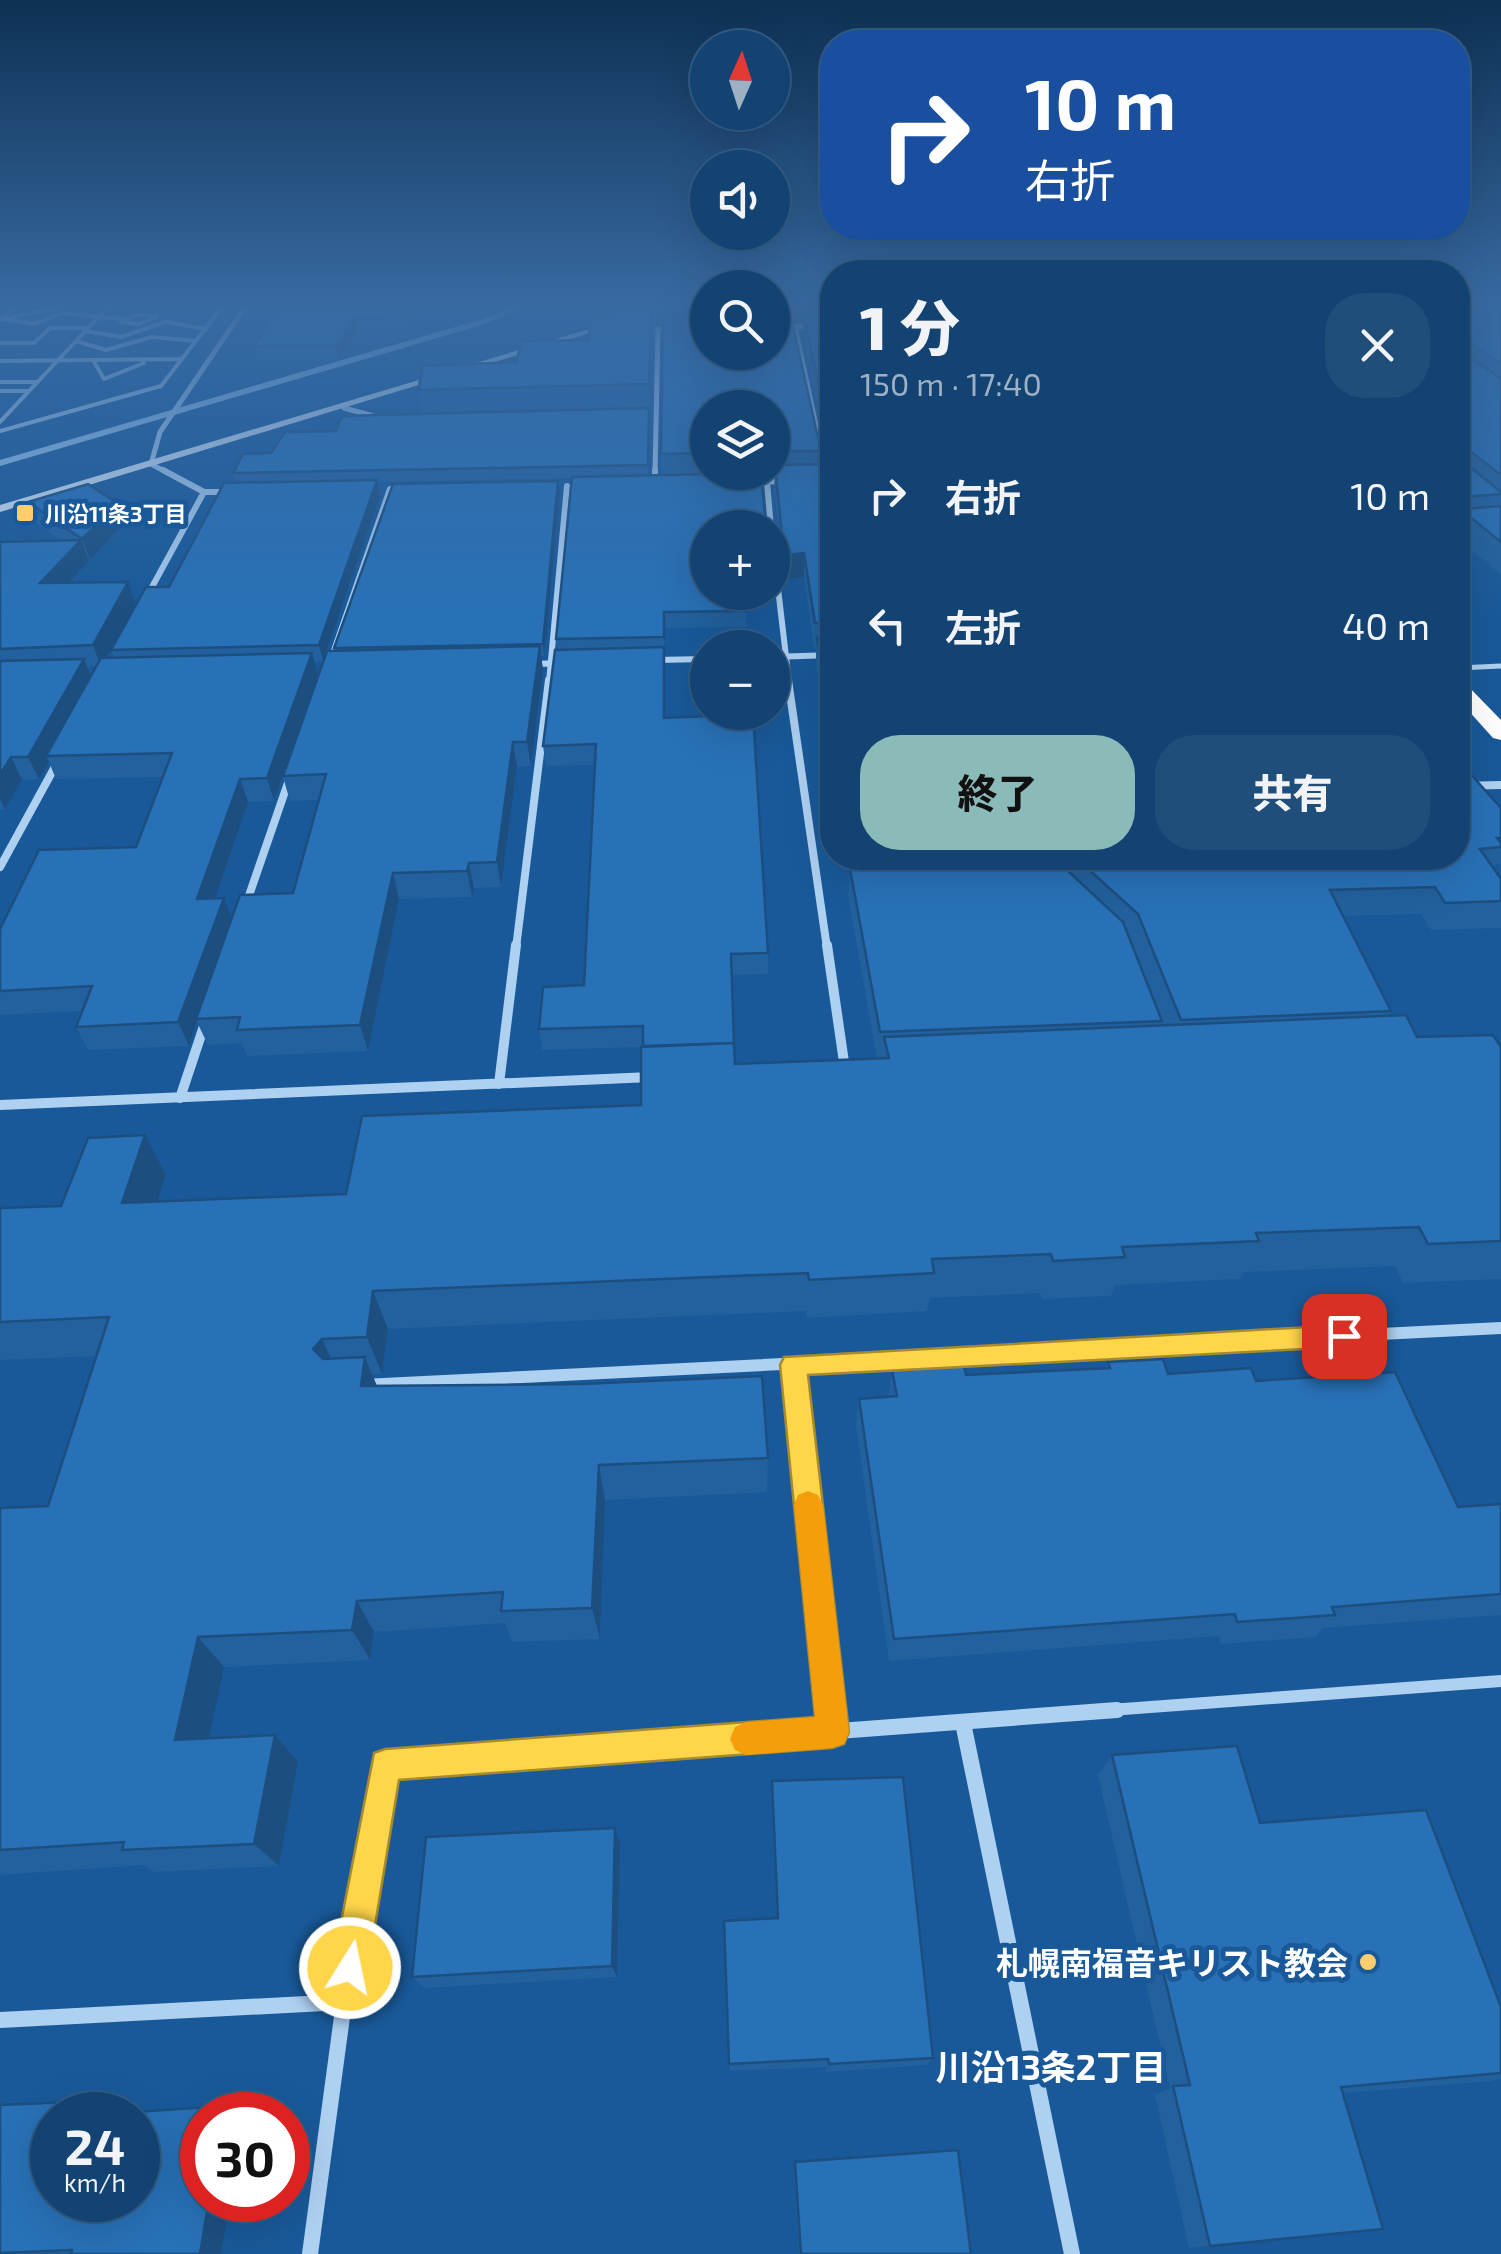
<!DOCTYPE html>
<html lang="ja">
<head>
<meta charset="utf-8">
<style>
	body { margin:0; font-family:"Exo 2","Noto Sans JP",sans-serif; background:#204e7b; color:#f1f3f6; height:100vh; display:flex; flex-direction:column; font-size:38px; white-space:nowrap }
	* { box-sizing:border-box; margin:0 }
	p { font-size:32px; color:#9db0c4 }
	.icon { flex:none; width:55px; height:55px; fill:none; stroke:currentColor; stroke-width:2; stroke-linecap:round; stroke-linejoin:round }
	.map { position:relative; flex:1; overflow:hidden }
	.side { position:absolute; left:820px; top:260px; width:650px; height:610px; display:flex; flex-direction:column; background:#134373; border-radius:40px; box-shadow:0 10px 40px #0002,0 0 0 2px #325c85 }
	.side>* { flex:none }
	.banner { position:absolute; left:820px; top:30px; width:650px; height:210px; border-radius:40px; box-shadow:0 10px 40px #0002,0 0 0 2px #325c85; background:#1a4fa0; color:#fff; overflow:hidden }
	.needle { width:65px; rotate:3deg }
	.controls { position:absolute; left:690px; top:30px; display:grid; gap:20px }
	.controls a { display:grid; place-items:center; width:100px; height:100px; border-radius:50%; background:#134373; box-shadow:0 10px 40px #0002,0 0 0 2px #325c85; font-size:50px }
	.speed { position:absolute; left:30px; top:2092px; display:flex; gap:20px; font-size:50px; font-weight:700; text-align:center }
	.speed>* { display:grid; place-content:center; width:130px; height:130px; border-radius:50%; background:#134373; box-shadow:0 10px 40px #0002,0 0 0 2px #325c85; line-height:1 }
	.speed small { font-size:25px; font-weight:400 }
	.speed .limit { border:15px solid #d22; background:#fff; color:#111 }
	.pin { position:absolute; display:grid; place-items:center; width:85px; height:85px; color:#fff; margin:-42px; border-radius:20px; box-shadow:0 5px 15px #0006 }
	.me { position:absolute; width:110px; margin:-55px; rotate:10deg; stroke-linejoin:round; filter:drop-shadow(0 0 8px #0008) }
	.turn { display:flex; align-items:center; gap:35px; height:210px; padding:0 40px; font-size:45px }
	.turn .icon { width:130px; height:130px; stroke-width:2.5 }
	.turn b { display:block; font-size:70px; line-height:85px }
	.round { display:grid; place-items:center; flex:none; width:105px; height:105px; border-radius:40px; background:#204e7b }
	.headline { display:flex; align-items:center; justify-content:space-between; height:170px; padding:0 40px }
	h1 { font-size:60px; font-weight:800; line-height:75px }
	.button { display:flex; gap:20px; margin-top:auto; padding:20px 40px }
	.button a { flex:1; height:115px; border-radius:40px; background:#8bbbb9; color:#111; font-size:40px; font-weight:800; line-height:115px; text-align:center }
	.button a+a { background:#204e7b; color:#f1f3f6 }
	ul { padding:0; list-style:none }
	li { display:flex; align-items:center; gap:30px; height:130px; padding:0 40px }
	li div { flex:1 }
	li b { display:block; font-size:38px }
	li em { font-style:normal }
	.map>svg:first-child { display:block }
</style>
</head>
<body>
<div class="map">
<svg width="1501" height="2254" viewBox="0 0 1501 2254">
	<rect width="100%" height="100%" fill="#195999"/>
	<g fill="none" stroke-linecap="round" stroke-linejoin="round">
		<path fill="#a0ccf3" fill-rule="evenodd" d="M514 307H524L485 324 0 466V460L479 320Z"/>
		<path stroke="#aed0f1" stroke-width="4" d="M137 314 156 317 139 324 121 322Z
			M3 317 15 307
			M6 318 62 307
			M2 319 34 324 61 313 122 319
			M85 331 121 337 165 322 206 329
			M76 341 106 350 152 337 196 341
			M0 343H34L50 328H88
			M93 360 104 379 144 363
			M0 361 182 359
			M0 382H37
			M0 391H28
			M0 422 108 307
			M0 431 161 386 222 307"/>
		<path stroke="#aed0f1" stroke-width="5" d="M1458 668 1501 666"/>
		<path stroke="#aed0f1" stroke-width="5" d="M795 326 826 473
			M772 327 832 326
			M344 408 384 419
			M168 473 151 464 160 432 245 307
			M655 473 658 329H677"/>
		<path stroke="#aed0f1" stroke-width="6" d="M163 470 204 492H232
			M826 470 827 477
			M749 482 787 481
			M767 482 771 528
			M655 484V470
			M772 537 789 682
			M146 598 204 492
			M772 657 832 655
			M654 660 708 659
			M330 662 390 489
			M529 664 567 663
			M549 682 567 486"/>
		<path stroke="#aed0f1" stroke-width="8" d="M788 680 827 948
			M1458 786 1501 785
			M0 867 57 763
			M245 907 290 777
			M516 948 549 680"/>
		<path stroke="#aed0f1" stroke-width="10" d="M827 945 845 1069
			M499 1084 516 945
			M180 1098 205 1023
			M0 1105 651 1077"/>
		<path stroke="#aed0f1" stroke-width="12" d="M793 1365 831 1712
			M363 1385 1501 1328
			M1083 1712 1501 1681"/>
		<path stroke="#aed0f1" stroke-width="16" d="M831 1710 833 1732
			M963 1723 1072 2254
			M0 2020 344 2002
			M310 2254 344 2002 385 1765 1117 1710"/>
		<path fill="#dcecfc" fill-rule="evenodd" d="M613 322 620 324 0 512V505Z"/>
		<path fill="#fff" fill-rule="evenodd" d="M1458 681 1465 683 1501 720V740L1493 738 1458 699Z"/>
	</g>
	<path fill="#22619d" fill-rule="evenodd" d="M420 307 412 330 358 332 339 358 257 360 254 346 270 321H264L261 308Z
		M591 307H708V352H772V307H832V783L816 662V649H814L804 577 784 579 774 488 775 474H761L708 528 746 611V627L664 628 665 718 768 953V974L732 975 735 1064 877 1058 848 896 850 869 959 867 957 858H1458V739L1466 748 1459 762 1501 808V864H1495L1493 868 1501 879V928L1431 930 1421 914 1343 916 1391 1011 1388 1016 1417 1037 1501 1047V1279L1403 1283 1395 1266 1244 1272 1240 1279 1115 1285 1111 1296 1042 1299 1040 1293 930 1298 927 1311 807 1318 806 1311 388 1329 382 1374H372L377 1386 768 1458 767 1492 605 1500 600 1639 512 1642 505 1623 374 1632 370 1660 224 1667 208 1738 275 1735 298 1762 279 1866 154 1872 144 1865 0 1875V1508L48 1506 97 1356 0 1360V1208L61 1206 166 1175 157 1202 346 1194 641 1105V1047L542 1050 539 1029 584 985 595 765 546 766 543 746 558 650 556 639 572 478 378 482 380 496 323 661 335 651 334 648 560 492 544 656H541L543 670 531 766 517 767 501 887 474 888 472 897 399 899 368 1051 247 1056 242 1043 208 1045 197 1022 189 1046 88 1050 76 1027 82 1011 0 1015V929L136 847 163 777 56 779 49 762 39 779 22 780 5 809H0V542L62 541 36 523 28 502 117 503 124 523 90 560 88 559 89 561 69 583 128 582 136 604 106 658H114L111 650 169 587 235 483 233 473 271 453 336 431 649 408 648 475H662L661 454 663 324 653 325 650 406 422 412 418 390 589 340ZM792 321H803V333L830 464H820L821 451ZM708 408H772V472H708ZM323 661 318 675 314 662ZM88 667H96L91 676ZM283 777 290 801 319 800 293 893 232 918 215 898 248 802 274 801Z
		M1458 307H1501V575L1458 538Z
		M1108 1362 1168 1374 1256 1381 1458 1507 1501 1504V1615L1323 1628 1316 1637 1221 1644 1219 1636 889 1661 856 1425 859 1399 888 1397 892 1370 966 1375 1106 1368Z
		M1112 1755 1260 1823 1501 2007V2078L1492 2081 1343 2093 1383 2229 1189 2248 1155 2095 1170 2088 1098 1775Z
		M772 1781 933 2058 927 2065 826 2072V2067L730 2071 724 1921 777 1918Z
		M615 1828 620 1843 617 1977 424 1988 412 1977Z
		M94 2101 118 2108 117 2113 244 2112 202 2200H230L221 2254 71 2253 0 2254Z
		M795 2162 971 2254H799L794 2167Z"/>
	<path fill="#1c4f80" d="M414 307H420L412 330 410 317Z
		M591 307H652L653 325 650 406 649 384 592 323Z
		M356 318 358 332 339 358 336 345Z
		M1470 451 1462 474 1458 475 1462 452Z
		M377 480 380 496 323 661 319 645Z
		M558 481 560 492 544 656 543 644Z
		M117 503 124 523 90 560 82 539Z
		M81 540 89 561 49 604 40 583Z
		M804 553V577L784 579V555Z
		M128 582 136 604 101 667 93 645Z
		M540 646 543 670 531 766 527 742Z
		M312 653 318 675 274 801 267 778Z
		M84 659 93 681 46 756 49 762 39 779 28 757Z
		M513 742 517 767 501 887 497 862Z
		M11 757 22 780 5 809 0 799V775Z
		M240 779 248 802 207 922 197 899Z
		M469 863 474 888 472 897 467 871Z
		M393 873 399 899 368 1051 360 1025Z
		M224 898 233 921 196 1019 197 1022 189 1046 178 1022Z
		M145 1135 166 1175 144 1242 122 1203Z
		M373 1291 388 1329 382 1374 367 1337Z
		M322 1339 339 1376 313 1349Z
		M365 1357 380 1394 361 1386Z
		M599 1465 605 1500 600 1639 592 1608Z
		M357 1601 374 1632 370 1660 352 1630Z
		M198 1637 224 1667 203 1766 175 1740Z
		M275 1735 298 1762 279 1866 254 1844Z
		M615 1828 620 1843 617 1977 612 1966Z
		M94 2101 118 2108 116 2115H91Z
		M225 2106 244 2112V2115H224Z
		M209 2200H230L221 2254H200Z"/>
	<path fill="#2871b7" stroke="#1c4f80" stroke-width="2.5" fill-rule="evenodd" d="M262 307H414L410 317 356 318 336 345 254 346 278 308H261Z
		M628 307H652L649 384 418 390 423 366 516 362 522 341 589 340 590 317Z
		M1458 307H1501V364L1469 343H1462L1460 350 1501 379V475L1470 451 1462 452 1460 459 1501 492V494L1464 497 1461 503 1464 509 1501 506V542L1458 507Z
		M832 312V444L803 313Z
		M772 313H790L821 451H772V408H708V453L661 454 663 315 708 314V352H772Z
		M649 408 648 465 233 473 243 454 271 453 285 432 336 431 342 416Z
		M832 464V623H815L804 553 784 555 775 465Z
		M761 473 766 528H708V592H745L746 611 664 612V637L556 639 572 477Z
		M377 480 319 645 111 650 146 587H169L224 483Z
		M558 481 543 644 334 648 393 484Z
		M88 484 117 503 82 539 28 502Z
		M81 540 40 583 128 582 93 645 0 649V542Z
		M832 636V747L817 637Z
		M540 646 527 742H513L497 862 469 863 467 871 393 873 360 1025 237 1030 240 1017 196 1019 240 895 293 893 326 774 283 776 327 651Z
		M664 647V718L753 714 768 953 731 954 734 1043 643 1046V1026L539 1029 543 987 584 985 596 744 543 746 555 650Z
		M312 653 267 778 240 779 197 899 224 898 178 1022 76 1027 92 986 0 991V929L39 850 136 847 172 753 46 756 101 658Z
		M84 659 28 757H11L0 775V661Z
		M1458 739 1466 748H1458Z
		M1458 760 1501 808V838H1497L1501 843V847L1480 849 1501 879V901L1445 903 1435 887 1330 890 1391 1011 1181 1020 1138 914 1076 858H1458Z
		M968 858H1054L1123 922 1162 1021 880 1032 850 869 970 867Z
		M1406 1015 1417 1037 1493 1035 1501 1047V1241L1428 1244 1419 1227 1256 1233 1259 1241 1122 1247 1125 1257 1053 1261 1051 1254 932 1259 934 1273 809 1280 808 1273 373 1291 367 1337 322 1339 313 1349 323 1359 365 1357 361 1386 582 1384 762 1376 768 1458 599 1465 592 1608 501 1611 503 1592 357 1601 352 1630 198 1637 175 1740 275 1735 254 1844 122 1850 124 1842 0 1850V1508L48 1506 109 1317 0 1322V1208L61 1206 88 1138 145 1135 122 1203 346 1194 362 1116 641 1105V1047L734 1043 735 1064 889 1058 884 1037Z
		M1163 1359 1168 1374 1251 1368 1256 1381 1395 1372 1458 1507 1501 1504V1594L1332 1607 1335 1615 1237 1622 1235 1614 894 1639 859 1399 897 1396 892 1370 964 1366 966 1375 1110 1368 1108 1362Z
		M1237 1746 1260 1823 1426 1810 1501 2007V2073L1341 2087 1383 2229 1210 2246 1173 2086 1190 2085 1112 1755Z
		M903 1777 933 2058 829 2064 828 2059 729 2064 724 1921 778 1918 772 1781Z
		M615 1828 612 1966 412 1977 426 1837Z
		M94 2101 91 2115 225 2106 224 2115H202V2200H209L200 2254H71L72 2250 0 2253V2105ZM52 2115H138V2200H52Z
		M958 2150 971 2254H801L795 2162Z"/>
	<linearGradient id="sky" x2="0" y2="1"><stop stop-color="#0e3154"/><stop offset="0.49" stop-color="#386aa2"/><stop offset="1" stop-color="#386aa2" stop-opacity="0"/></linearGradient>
	<rect width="1501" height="622" fill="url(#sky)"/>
	<path fill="#ffd54a" stroke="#a68a30" stroke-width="2.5" d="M1344 1325 1353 1328 1357 1336 1353 1344 1344 1347 808 1375 849 1732 844 1744 832 1748 399 1780 368 1968 363 1981 350 1986 337 1981 332 1968 374 1753 385 1749 815 1717 780 1365 784 1357Z"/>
	<path fill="#f59e0b" d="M808 1491 818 1495 823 1505 849 1732 844 1744 832 1748 746 1755 735 1750 730 1739 735 1727 746 1722 815 1717 794 1505 798 1495Z"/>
	<g fill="#ffcc6e" stroke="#195999" stroke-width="4">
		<rect x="15" y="503" width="20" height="20" rx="5"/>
		<circle cx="1368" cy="1962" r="10"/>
	</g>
	<g text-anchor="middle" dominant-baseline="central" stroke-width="10" stroke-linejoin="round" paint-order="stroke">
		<g font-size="22" font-weight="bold" fill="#fff" stroke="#195999" text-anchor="start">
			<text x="45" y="513">川沿11条3丁目</text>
		</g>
		<g font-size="32" font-weight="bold" fill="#fff" stroke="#195999" text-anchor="end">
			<text x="1348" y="1962">札幌南福音キリスト教会</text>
		</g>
		<g font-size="35" font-weight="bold" fill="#fff" stroke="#195999">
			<text x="1051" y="2066">川沿13条2丁目</text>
		</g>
	</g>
</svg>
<div class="controls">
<a><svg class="needle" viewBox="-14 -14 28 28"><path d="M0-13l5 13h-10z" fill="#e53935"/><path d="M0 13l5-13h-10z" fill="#9db0c4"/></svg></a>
<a><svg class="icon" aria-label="sound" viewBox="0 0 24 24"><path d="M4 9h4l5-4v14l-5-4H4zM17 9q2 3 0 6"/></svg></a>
<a><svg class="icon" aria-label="search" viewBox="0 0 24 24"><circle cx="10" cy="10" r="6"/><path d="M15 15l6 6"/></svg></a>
<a><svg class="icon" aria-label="layers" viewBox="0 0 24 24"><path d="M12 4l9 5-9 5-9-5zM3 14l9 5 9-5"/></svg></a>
<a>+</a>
<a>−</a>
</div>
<div class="speed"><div>24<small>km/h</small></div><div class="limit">30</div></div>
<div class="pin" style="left:1344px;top:1336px;background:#d93025"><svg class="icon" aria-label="arrive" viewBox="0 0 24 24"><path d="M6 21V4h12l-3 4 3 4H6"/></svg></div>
<svg class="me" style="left:350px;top:1968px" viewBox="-20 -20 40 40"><circle r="17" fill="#ffd54a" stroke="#fff" stroke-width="3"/><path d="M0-11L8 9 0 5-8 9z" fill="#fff"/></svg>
<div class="banner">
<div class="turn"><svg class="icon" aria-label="right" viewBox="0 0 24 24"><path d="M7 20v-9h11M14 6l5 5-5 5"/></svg><div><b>10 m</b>右折</div></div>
</div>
<section class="side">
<div class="headline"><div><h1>1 分</h1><p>150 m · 17:40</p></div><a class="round"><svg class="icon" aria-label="close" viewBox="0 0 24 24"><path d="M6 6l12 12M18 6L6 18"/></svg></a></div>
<ul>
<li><svg class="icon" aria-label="right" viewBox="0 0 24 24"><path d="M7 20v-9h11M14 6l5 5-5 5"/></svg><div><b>右折</b></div><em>10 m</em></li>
<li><svg class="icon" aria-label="left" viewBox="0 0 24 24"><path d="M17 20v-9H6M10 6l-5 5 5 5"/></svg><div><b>左折</b></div><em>40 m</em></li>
</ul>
<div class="button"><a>終了</a><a>共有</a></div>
</section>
</div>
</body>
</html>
